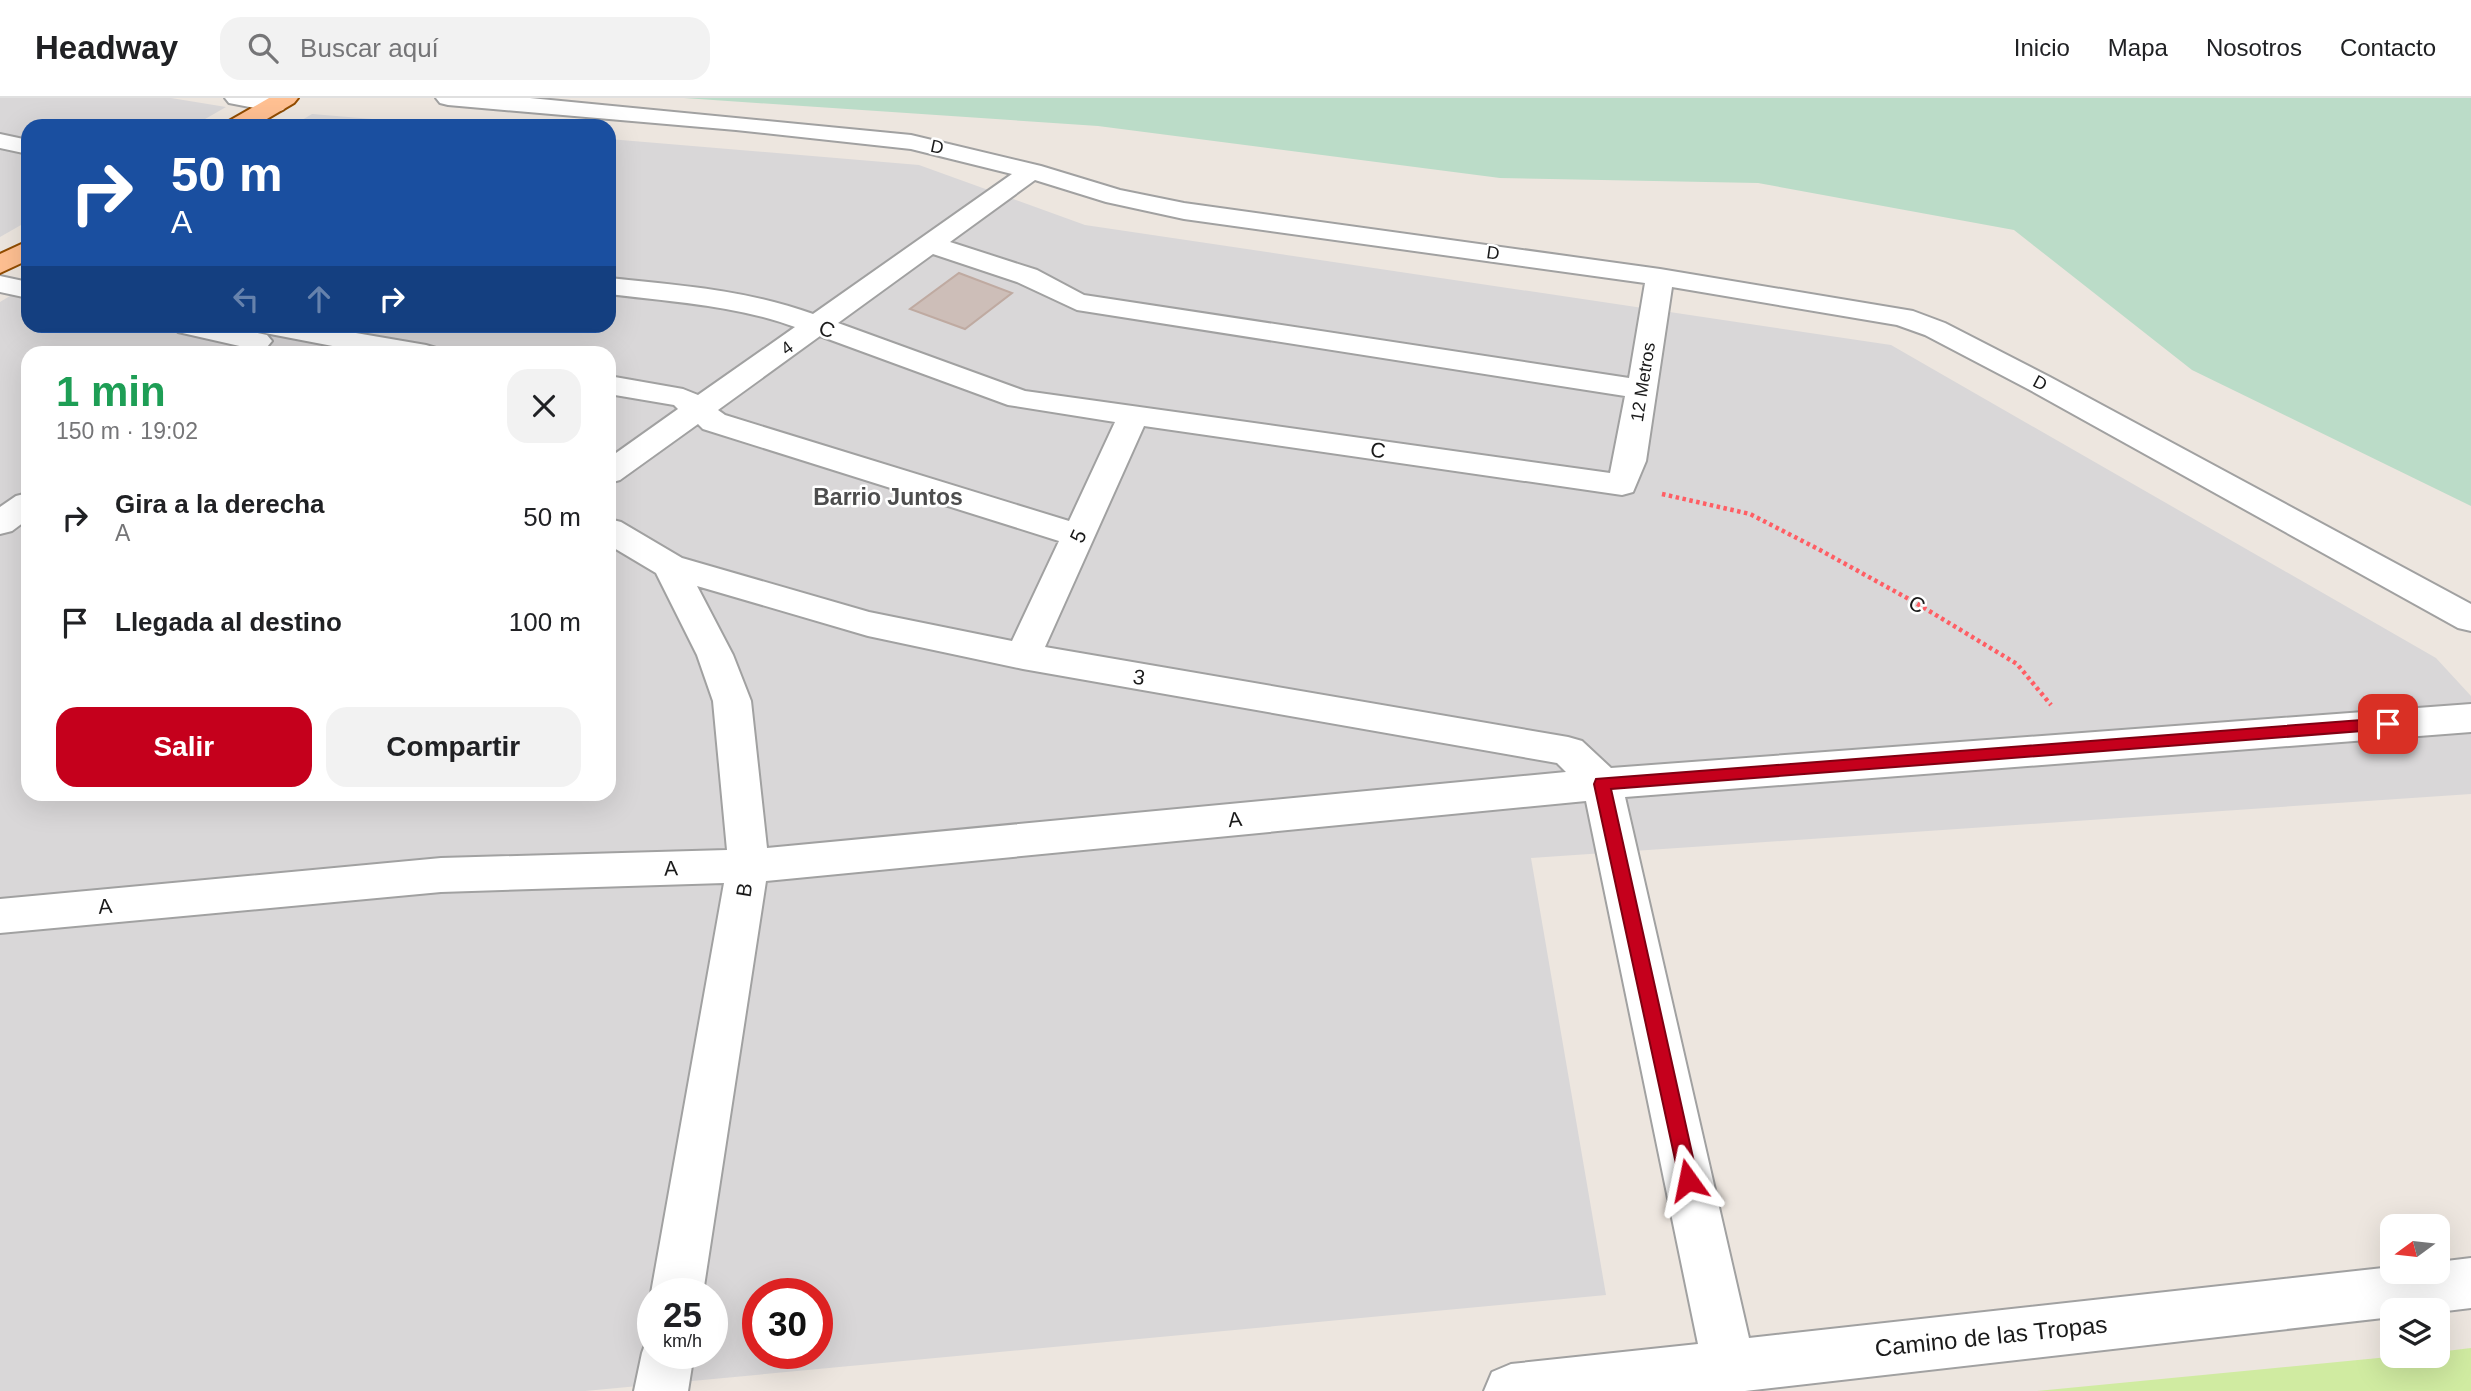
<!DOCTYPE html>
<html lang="es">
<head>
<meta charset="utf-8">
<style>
	body { margin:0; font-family:Helvetica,sans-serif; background:#f2f2f2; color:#202124; height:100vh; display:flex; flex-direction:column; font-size:26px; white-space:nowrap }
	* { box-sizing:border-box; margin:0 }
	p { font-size:23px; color:#757577 }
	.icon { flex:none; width:38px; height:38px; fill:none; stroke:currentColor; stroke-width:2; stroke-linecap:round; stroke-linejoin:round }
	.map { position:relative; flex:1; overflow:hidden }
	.sheet { position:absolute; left:21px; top:248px; width:595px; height:455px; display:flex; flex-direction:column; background:#fff; border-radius:21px; box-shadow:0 7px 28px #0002 }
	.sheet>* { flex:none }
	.top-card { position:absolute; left:21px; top:21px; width:595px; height:214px; border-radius:21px; box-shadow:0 7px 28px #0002; background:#1a4fa0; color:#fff; overflow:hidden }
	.needle { width:46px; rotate:255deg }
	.buttons { position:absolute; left:2380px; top:1116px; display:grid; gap:14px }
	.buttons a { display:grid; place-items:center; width:70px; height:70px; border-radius:14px; background:#fff; box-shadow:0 7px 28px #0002; font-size:35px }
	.speed { position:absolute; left:637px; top:1180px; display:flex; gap:14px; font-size:35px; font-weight:700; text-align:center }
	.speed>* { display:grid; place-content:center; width:91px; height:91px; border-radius:50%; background:#fff; box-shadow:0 7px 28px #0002; line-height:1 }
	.speed small { font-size:18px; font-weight:400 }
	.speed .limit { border:10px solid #d22; background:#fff; color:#111 }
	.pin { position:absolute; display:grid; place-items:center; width:60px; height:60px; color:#fff; margin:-30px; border-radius:14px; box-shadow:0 4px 10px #0006 }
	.me { position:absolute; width:77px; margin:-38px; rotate:348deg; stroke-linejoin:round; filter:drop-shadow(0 0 5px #0008) }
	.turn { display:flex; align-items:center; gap:24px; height:147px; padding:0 35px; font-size:32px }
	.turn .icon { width:91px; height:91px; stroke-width:2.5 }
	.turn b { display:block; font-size:49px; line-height:60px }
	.lanes { display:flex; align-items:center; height:66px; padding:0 35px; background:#0003; justify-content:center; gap:35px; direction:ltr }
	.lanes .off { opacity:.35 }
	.round { display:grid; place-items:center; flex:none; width:74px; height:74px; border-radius:21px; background:#f2f2f2 }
	.summary { display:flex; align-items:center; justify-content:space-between; height:119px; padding:0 35px }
	h1 { font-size:42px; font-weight:700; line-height:52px; color:#1e9e55 }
	.cta { display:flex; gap:14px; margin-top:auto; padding:14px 35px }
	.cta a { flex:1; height:80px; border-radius:21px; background:#c5001c; color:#fff; font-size:28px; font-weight:700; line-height:80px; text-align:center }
	.cta a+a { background:#f2f2f2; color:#202124 }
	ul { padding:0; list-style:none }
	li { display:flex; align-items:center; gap:21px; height:105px; padding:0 35px }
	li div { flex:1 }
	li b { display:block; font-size:26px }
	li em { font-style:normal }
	header { display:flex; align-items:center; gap:42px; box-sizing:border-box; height:98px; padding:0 35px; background:#fff; border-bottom:2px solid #e0e0e0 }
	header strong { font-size:33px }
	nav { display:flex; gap:38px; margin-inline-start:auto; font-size:24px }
	.search { width:490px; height:63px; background:#f2f2f2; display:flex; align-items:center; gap:18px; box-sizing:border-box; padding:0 24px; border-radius:21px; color:#757577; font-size:26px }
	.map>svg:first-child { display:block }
</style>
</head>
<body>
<header>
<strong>Headway</strong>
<div class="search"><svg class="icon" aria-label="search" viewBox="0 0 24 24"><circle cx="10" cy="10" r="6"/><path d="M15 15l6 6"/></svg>Buscar aquí</div>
<nav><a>Inicio</a><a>Mapa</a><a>Nosotros</a><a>Contacto</a></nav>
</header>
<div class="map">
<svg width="2471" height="1293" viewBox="0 0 2471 1293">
	<rect width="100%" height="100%" fill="#ede6df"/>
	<path fill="#d9d7d8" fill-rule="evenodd" d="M0 0H171L226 9 193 28H28V123L0 139Z
		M312 16 456 28H292Z
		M609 41 919 67 1085 127 1891 247 2436 560 2471 598V696L1531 760 1606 1197 585 1293H0V204L28 187V228H609ZM28 256H609V696H28ZM653 1195H712V1255H653ZM758 1195H817V1255H758Z"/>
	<path fill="#d0eba1" d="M2471 1250V1293H2037L2399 1258H2438V1254Z"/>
	<path fill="#bbdcc8" d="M684 0H2471V408L2192 272 2014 132 1758 85 1500 80 1098 28Z"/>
	<path fill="#cdbeb8" stroke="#bfaaa1" stroke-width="2" d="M959 175 1012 195 965 231 910 211Z"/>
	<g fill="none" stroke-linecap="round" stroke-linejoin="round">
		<defs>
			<path id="minor" d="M225 0H275L283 2 287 7 283 12 275 14 229 5Z
				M436 0H530L911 37 1041 68 1120 92 1184 105 1660 171 1913 213 1945 225 2050 279 2471 506V533L2458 530 2028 291 1925 237 1897 227 1672 189 1646 363 1633 394 1622 397 1144 328 1045 549 1568 639 1582 643 1611 670 2471 606V634L1625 699 1749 1240 2392 1169V1174H2438V1164L2471 1160V1210L2438 1214 2392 1213V1219L1745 1293H1484L1492 1274 1511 1266 1698 1246 1586 703 766 783 703 1195H653V1198L651 1195 724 785 441 794 0 835V801L441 760 727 752 713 603 697 557 656 475 609 447V421L621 424 682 460 869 514 1012 543 1059 443 703 331 698 326 620 382 609 385V360L678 311 674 307 609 296V278L683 291 698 297 795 229C735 207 672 204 609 196V180C678 187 747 192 813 216L1012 76 911 51 736 32 448 7 440 5ZM1035 82 1106 104 1184 121 1645 185 1629 280 1084 197 1037 172 950 144ZM933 156 1017 184 1077 212 1625 298 1610 375 1025 293 838 225ZM820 238 1008 307 1115 324 1069 423 725 317 718 312ZM697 488 868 538 1023 571 1557 665 1566 674 767 750 751 603 733 557Z
				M0 36 28 42V56L0 50Z
				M0 178 28 184V200L0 194Z
				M174 228H226L267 237 272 243 267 249 257 252 178 234Z
				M262 228H315L426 247 436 250 440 256H374L265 235Z
				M28 395V421L12 433 0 436V409L16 398Z
				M653 1235V1255H694L688 1293H634L642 1255 649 1236Z"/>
			<path id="major" d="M269 0H298L294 5 255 28H226L229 23Z
				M28 143V162L0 175V156Z"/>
		</defs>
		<use href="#minor" stroke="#a1a1a1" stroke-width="4"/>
		<use href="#major" stroke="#914c00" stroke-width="4"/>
		<path stroke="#ff5e64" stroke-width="4.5" stroke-dasharray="3.5 3.5" stroke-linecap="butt" d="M1662 396 1750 416 1820 452 1916 505 2017 566 2051 607"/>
		<use href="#minor" fill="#fff" fill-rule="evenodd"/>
		<use href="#major" fill="#ffc092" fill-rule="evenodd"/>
	</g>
	<path fill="#c5001c" stroke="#800012" stroke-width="2" d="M2388 620 2396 626 2388 631 1611 691 1698 1082 1695 1089 1688 1092 1681 1089 1594 686 1596 681Z"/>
	<g text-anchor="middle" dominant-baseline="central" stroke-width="5" stroke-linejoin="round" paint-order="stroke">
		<g font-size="18" fill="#1a1a1a" stroke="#fff">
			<text transform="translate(937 49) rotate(12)">D</text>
			<text transform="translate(1493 155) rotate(8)">D</text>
			<text transform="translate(787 250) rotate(-36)">4</text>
			<text transform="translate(1643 284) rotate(-81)">12 Metros</text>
			<text transform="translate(2040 285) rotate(28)">D</text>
		</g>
		<g font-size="21" fill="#1a1a1a" stroke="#fff">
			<text transform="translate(827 231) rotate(21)">C</text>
			<text transform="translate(1378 352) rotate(8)">C</text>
			<text transform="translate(1078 438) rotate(-65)">5</text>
			<text transform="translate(1917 506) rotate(30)">C</text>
			<text transform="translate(1139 579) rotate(10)">3</text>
			<text transform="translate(1235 721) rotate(-6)">A</text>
			<text transform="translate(671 770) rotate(-2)">A</text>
			<text transform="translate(744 792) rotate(-81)">B</text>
			<text transform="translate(105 808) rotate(-5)">A</text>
		</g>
		<g font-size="23" font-weight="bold" fill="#4d4d4d" stroke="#fff">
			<text x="888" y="399">Barrio Juntos</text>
		</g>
		<g font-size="24" fill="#1a1a1a" stroke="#fff">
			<text transform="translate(1991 1238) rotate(-6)">Camino de las Tropas</text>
		</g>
	</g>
</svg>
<div class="buttons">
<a><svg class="needle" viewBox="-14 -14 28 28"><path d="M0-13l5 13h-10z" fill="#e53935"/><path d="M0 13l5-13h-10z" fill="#757577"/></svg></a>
<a><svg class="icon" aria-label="layers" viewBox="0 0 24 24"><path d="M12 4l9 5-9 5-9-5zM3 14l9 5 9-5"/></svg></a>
</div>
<div class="speed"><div>25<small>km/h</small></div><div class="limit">30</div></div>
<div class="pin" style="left:2388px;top:626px;background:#d93025"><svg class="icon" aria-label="arrive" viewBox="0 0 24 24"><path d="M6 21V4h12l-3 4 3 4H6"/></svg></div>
<svg class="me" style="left:1688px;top:1082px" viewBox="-20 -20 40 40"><path d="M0-17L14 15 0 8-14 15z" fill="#c5001c" stroke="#fff" stroke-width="4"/></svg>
<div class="top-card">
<div class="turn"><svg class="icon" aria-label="right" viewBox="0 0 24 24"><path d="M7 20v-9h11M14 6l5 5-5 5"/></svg><div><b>50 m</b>A</div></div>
<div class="lanes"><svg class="icon off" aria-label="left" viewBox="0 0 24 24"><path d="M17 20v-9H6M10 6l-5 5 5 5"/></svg><svg class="icon off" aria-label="ahead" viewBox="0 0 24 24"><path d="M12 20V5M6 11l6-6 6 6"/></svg><svg class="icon" aria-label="right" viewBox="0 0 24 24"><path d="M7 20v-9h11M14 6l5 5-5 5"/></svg></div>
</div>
<section class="sheet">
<div class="summary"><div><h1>1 min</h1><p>150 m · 19:02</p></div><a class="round"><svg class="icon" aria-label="close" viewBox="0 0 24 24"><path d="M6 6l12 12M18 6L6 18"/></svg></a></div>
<ul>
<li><svg class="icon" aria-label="right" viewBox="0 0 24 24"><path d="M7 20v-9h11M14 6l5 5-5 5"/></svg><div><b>Gira a la derecha</b><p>A</p></div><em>50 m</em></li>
<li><svg class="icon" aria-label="arrive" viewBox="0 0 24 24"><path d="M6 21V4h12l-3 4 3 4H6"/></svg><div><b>Llegada al destino</b></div><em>100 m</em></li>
</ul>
<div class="cta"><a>Salir</a><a>Compartir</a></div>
</section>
</div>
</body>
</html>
